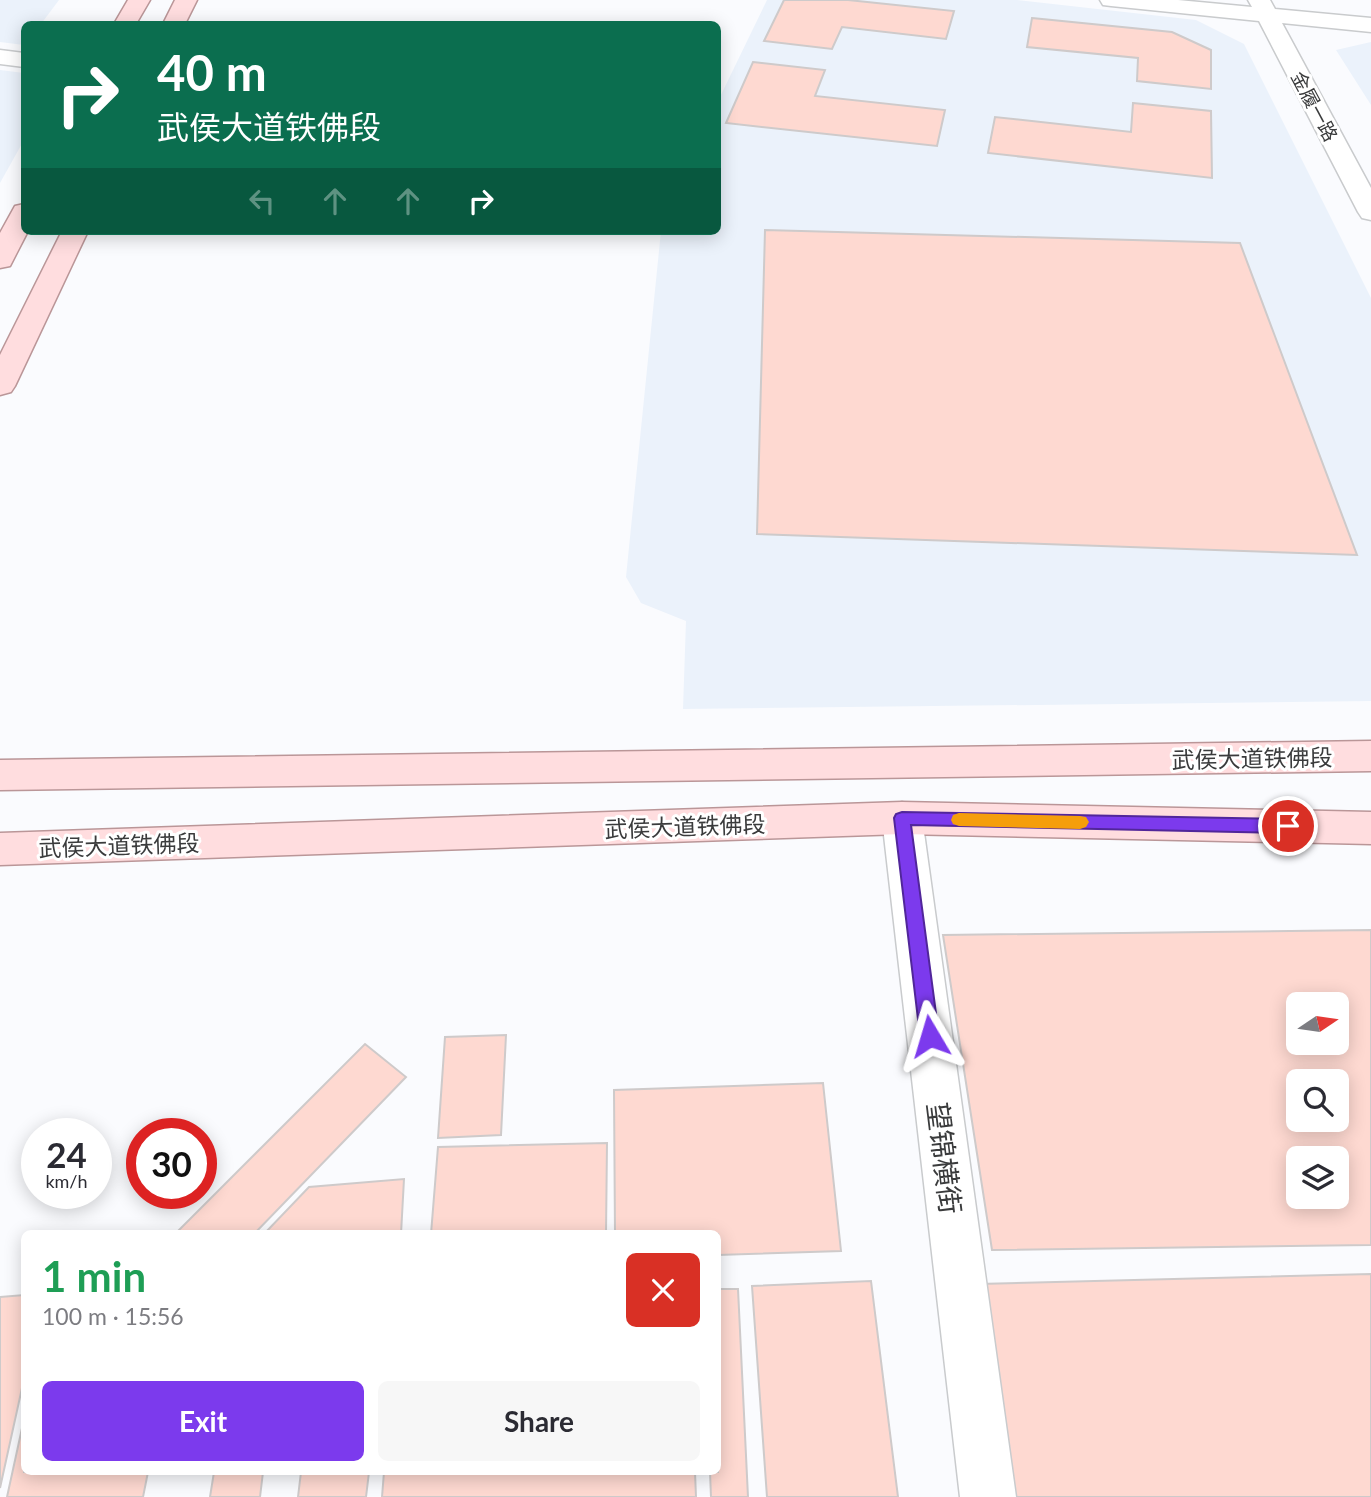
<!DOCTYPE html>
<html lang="en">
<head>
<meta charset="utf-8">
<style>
	body { margin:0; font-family:Lato,"Noto Sans SC",sans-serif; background:#f7f7f7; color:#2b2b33; height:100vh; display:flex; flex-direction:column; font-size:26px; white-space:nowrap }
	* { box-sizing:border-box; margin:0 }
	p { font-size:23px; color:#7c7c81 }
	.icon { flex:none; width:38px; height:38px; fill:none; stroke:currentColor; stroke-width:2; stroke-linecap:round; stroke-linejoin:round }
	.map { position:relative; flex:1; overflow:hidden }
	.sheet { position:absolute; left:21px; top:1230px; width:700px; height:245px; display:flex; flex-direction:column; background:#fff; border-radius:10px; box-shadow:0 4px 18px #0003 }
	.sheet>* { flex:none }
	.hud { position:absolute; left:21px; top:21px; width:700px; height:214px; border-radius:10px; box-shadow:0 4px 18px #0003; background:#0b6e4f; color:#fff; overflow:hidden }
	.needle { width:46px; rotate:77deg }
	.buttons { position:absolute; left:1286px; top:992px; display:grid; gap:14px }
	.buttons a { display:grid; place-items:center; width:63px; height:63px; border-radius:10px; background:#fff; box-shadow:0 4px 18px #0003; font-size:35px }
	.speed { position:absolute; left:21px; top:1118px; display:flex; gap:14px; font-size:35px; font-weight:700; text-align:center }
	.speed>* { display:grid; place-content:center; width:91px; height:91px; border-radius:50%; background:#fff; box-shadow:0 4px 18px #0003; line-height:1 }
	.speed small { font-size:18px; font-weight:400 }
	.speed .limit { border:10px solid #d22; background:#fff; color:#111 }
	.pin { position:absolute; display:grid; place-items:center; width:60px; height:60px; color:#fff; margin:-30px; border:4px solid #fff; border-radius:50%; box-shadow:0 2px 7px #0007 }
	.me { position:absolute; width:77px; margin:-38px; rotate:353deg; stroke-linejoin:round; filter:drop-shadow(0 0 5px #0008) }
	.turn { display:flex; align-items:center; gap:24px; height:147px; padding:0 21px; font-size:32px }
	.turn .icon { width:91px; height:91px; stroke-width:2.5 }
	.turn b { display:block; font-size:49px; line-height:60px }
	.lanes { display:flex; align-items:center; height:66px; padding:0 21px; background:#0003; justify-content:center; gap:35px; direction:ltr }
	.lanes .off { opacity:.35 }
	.round { display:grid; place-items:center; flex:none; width:74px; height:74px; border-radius:10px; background:#f7f7f7 }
	.summary { display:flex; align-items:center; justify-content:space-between; height:119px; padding:0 21px }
	h1 { font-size:42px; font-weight:700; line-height:52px; color:#1e9e55 }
	.cta { display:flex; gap:14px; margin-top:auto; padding:14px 21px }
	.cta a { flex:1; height:80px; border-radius:10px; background:#7c3aed; color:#fff; font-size:28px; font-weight:700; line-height:80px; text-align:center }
	.cta a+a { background:#f7f7f7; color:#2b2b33 }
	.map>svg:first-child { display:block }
</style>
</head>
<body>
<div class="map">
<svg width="1371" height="1497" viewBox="0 0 1371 1497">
	<rect width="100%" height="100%" fill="#fafbfe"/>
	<path fill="#ebf2fb" d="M0 0H59L41 24H24V45L0 42Z
		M767 0H1017L1196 20 1244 44 1371 298V701L683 709 686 621 641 603 626 577 661 231H718V101Z
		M1371 42V105L1336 50Z
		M0 70 24 73V140L0 183Z"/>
	<path fill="#fed9d1" stroke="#cecaca" stroke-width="2" fill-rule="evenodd" d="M784 0H848L954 11 946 39 842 27 832 49 764 41Z
		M1032 18 1172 32 1211 50V89L1137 81 1138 58 1027 47Z
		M753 62 825 70 815 96 945 110 937 146 726 123Z
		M1133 103 1211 111 1212 178 988 153 995 117 1131 132Z
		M765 230 1240 243 1357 555 757 534Z
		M1371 930V1245L992 1250 943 935ZM1298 1004H1337V1043H1298ZM1298 1082H1337V1120H1298ZM1298 1158H1337V1197H1298Z
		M506 1035 501 1135 438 1138 445 1037Z
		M365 1044 406 1077 254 1234H175Z
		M823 1083 841 1251 718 1255V1234H615L614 1090Z
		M607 1143 606 1234H431L438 1147Z
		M404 1179 401 1234H264L309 1187Z
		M1371 1274V1497H1014L979 1284Z
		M871 1281 898 1497H767L752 1286Z
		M718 1289H738L748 1497H711L710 1472H718Z
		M24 1295V1379L0 1488V1297Z
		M24 1419V1472H148L143 1497H7Z
		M214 1472H263L260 1497H210Z
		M301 1472H369L366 1497H298Z
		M384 1472H695L696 1497H382Z"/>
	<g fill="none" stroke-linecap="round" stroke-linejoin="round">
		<defs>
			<path id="minor" d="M1100 0H1178L1252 7 1248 0H1270L1275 9 1371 18V32L1282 23 1371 188V220L1362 218 1358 212 1259 21 1111 6 1103 5Z
				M0 50 24 53V67L0 64Z
				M902 802 916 807 922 818 1016 1497H960L882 818 888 807Z"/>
			<path id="major" d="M128 0H150L136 24H114Z
				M175 0H197L185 24H163Z
				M24 204V231H28L10 266 0 268V233L15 206Z
				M62 231H88L15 386 11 392 0 395V355Z
				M1371 741V771L0 790V760Z
				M902 802 1371 812V844L902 834 0 865V833Z"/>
		</defs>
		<use href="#minor" stroke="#c9cbcd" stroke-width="3"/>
		<use href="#major" stroke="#ba9698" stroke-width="3"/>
		<use href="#minor" fill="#fff" fill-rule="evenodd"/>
		<use href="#major" fill="#ffdddf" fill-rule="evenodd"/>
	</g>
	<path fill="#7c3aed" stroke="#51269a" stroke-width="2" d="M902 812 1288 819 1294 821 1297 826 1294 831 1288 833 911 825 939 1036 936 1041 930 1044 923 1041 920 1036 894 818 896 814Z"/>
	<path fill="#f59e0b" d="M959 813 1080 816 1086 817 1089 822 1086 827 1080 829 959 826 953 824 951 820 953 815Z"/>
	<g text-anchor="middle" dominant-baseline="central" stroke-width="6" stroke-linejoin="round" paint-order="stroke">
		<g font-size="19" fill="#3a3b3c" stroke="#fff">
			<text transform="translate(1315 106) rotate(62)">金履一路</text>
		</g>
		<g font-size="23" fill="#3a3b3c" stroke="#fff">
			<text transform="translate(1252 758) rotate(-1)">武侯大道铁佛段</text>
			<text transform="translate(685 826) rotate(-2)">武侯大道铁佛段</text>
			<text transform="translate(119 845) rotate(-2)">武侯大道铁佛段</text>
		</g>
		<g font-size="28" fill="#3a3b3c" stroke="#fff">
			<text transform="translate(945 1158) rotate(83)">望锦横街</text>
		</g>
	</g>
</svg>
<div class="buttons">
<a><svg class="needle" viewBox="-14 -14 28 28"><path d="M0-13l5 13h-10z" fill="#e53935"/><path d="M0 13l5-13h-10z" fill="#7c7c81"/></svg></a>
<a><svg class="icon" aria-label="search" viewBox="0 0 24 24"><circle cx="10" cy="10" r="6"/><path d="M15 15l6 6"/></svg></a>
<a><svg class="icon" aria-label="layers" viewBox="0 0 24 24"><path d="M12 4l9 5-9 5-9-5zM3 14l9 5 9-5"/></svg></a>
</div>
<div class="speed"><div>24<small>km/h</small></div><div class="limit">30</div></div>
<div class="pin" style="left:1288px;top:826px;background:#d93025"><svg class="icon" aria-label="arrive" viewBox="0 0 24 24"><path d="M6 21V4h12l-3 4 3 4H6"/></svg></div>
<svg class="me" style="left:930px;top:1036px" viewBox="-20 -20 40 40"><path d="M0-17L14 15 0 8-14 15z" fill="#7c3aed" stroke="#fff" stroke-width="4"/></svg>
<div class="hud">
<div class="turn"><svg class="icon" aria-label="right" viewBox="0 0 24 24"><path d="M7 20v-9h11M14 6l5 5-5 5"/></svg><div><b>40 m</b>武侯大道铁佛段</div></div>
<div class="lanes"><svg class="icon off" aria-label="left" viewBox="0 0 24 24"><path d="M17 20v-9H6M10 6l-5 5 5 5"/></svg><svg class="icon off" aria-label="ahead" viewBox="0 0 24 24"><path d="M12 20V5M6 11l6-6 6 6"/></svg><svg class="icon off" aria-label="ahead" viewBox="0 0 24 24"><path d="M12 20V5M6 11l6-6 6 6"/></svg><svg class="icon" aria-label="right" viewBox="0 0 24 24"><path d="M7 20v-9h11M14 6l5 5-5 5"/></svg></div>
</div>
<section class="sheet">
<div class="summary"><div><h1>1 min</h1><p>100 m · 15:56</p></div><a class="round" style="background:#d93025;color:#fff"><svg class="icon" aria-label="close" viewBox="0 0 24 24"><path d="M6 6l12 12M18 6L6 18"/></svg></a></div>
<div class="cta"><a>Exit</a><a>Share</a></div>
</section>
</div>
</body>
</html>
